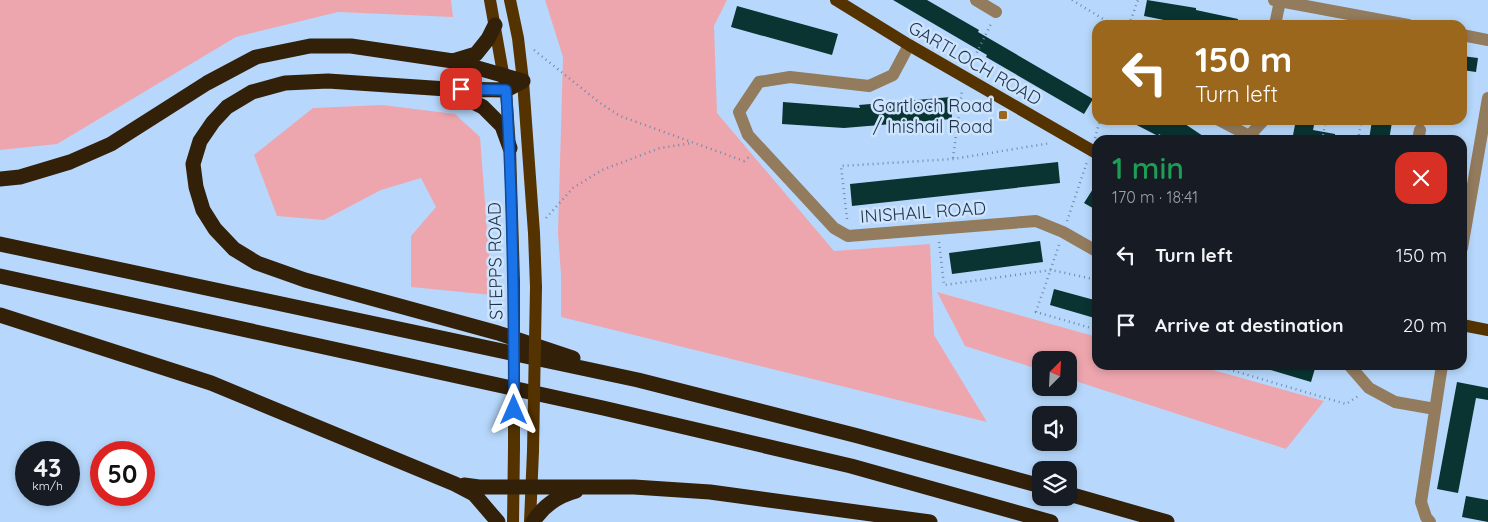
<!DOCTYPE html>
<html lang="en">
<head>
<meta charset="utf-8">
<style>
	body { margin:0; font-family:Quicksand,sans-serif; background:#20242c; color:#f1f3f6; height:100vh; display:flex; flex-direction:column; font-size:19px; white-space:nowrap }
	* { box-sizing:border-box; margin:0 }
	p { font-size:16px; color:#9ea1a6 }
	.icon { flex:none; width:28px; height:28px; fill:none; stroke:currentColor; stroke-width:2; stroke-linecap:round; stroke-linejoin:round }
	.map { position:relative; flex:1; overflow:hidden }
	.side { position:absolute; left:1092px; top:135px; width:375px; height:235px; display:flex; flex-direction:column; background:#171b24; border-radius:15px; box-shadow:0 2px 8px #0003 }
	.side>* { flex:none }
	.top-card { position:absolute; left:1092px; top:20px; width:375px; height:105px; border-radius:15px; box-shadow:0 2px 8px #0003; background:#9a671c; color:#fff; overflow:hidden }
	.needle { width:32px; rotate:24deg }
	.buttons { position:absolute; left:1032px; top:351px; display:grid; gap:10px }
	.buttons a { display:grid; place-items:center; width:45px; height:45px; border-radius:10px; background:#171b24; box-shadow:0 2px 8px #0003; font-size:25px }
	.speed { position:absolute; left:15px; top:441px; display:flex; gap:10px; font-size:25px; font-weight:700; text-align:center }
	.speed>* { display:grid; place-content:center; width:65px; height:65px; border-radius:50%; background:#171b24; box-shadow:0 2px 8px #0003; line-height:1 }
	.speed small { font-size:12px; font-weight:400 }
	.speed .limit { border:8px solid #d22; background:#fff; color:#111 }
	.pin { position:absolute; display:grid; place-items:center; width:42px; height:42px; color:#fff; margin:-21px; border-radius:10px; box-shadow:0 2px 8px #0006 }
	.me { position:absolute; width:55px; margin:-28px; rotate:0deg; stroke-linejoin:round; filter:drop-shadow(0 0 4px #0008) }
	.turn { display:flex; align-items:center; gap:18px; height:105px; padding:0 20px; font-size:22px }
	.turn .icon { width:65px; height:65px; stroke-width:2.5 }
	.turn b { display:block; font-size:35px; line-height:42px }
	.round { display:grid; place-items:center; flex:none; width:52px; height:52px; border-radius:15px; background:#20242c }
	.overview { display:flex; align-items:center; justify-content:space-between; height:85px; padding:0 20px }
	h1 { font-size:30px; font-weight:600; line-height:38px; color:#1e9e55 }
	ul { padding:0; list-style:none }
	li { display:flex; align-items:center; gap:15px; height:70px; padding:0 20px }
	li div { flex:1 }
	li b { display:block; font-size:19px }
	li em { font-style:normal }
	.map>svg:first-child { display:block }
</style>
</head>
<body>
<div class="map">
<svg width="1488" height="522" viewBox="0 0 1488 522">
	<rect width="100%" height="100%" fill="#b7d8fc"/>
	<path fill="#eea6ae" d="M0 0H451L453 17 338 12 236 37 57 144 0 150Z
		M545 0H727L714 26 717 113 834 251 930 244 934 335 987 422 561 317V274L558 233 563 57Z
		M382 105 455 114 480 137 492 295 411 287V236L436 207 421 178 381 190 324 220 277 216 254 155 313 108Z
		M937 292 1097 337 1098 365H1195L1324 401 1286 449 1069 379V360H1041V370L965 346Z"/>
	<path fill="#093432" d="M893 0H927L979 30 978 32 1093 99 1084 114 986 57 987 55Z
		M1147 0 1196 8V10L1238 19V25H1189L1144 16Z
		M737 6 838 34 832 55 731 27Z
		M1462 56 1478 58 1476 72 1462 70Z
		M951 97 952 119 844 128 782 124 783 102 860 108 859 105Z
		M1127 120H1179L1209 140H1169L1159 134 1158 136Z
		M1296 120H1315L1313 130 1335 134V140H1292Z
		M1372 120 1392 122 1389 140H1369Z
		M1058 162 1060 183 852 206 850 184Z
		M1098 181V211L1084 203Z
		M1040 241 1043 262 952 274 949 253Z
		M1054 289 1098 301V319L1050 305Z
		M1265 365H1316L1311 382 1264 368Z
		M1457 382 1488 388V400L1476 398 1458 493 1437 489Z
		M1466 496 1488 500V522L1462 517Z"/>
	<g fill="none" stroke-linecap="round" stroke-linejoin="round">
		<path stroke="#6e8aa9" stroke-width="2.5" stroke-dasharray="1 4" stroke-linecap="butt" d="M1072 0 1113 25
			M1129 25 1138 0
			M534 50 600 103 620 116 744 161 749 157
			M970 66 991 24
			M1095 138 1100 120
			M1322 140 1326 120
			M1358 140 1361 123
			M953 158 962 90
			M546 218 573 188 602 170 660 148 692 143
			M847 219 841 166 953 159 1051 143
			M1067 221 1087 162
			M939 242 944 285 1051 270 1098 280
			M1059 245 1036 312 1098 330
			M1214 365 1346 404 1360 395"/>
		<path stroke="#937b5e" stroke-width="12" d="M976 0 996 12
			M1274 0 1408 25
			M1275 25 1280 1
			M1462 35 1488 40
			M909 45 893 75 869 86 790 77 759 82 739 112 748 135 834 228 848 236 1036 221 1063 232 1098 252
			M1219 120 1257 140
			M1249 136 1264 120
			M1418 140 1420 130
			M1462 248 1488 98
			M1349 365 1369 388 1395 402 1435 409
			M1430 522 1426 517 1421 502 1442 365"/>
		<path stroke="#543300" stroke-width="12" d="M490 0 506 90 510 148 514 281
			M510 0 518 38 523 81 534 233 536 287
			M836 0 909 45 1098 154
			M1462 325 1488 330
			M513 522 514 448
			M530 522 533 451"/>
		<path stroke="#322009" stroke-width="15" d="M453 61 476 54 488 39 495 25
			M523 81 506 90 447 89 328 81 285 83 252 92 227 107 213 122 200 141 193 164 196 187 203 210 215 229 234 249 257 263 305 280 498 333 573 358
			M453 92 483 107 502 126 510 148
			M0 179 20 177 70 162 111 144 207 83 256 57 310 46H351L453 61 523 81
			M0 244 638 380 858 436 1041 486
			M0 276 603 408 851 466 1051 522
			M0 315 211 383 455 484 474 494 498 522
			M464 485 479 487H634L710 492 930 522
			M1069 494 1167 522
			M533 522C543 506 557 496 576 491"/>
		<path stroke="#543300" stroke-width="12" d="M514 448V281
			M533 451 536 287"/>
	</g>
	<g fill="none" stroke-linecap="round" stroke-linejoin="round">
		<defs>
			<path id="route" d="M461 89 506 90C513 197 514 303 514 410"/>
		</defs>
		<use href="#route" stroke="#114b97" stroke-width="12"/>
		<use href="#route" stroke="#1a73e8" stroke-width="9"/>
	</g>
	<rect fill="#9a671c" stroke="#cee4fd" stroke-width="2" x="998" y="110" width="10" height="10" rx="2.5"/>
	<g text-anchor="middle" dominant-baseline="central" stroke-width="5" stroke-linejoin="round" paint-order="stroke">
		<g font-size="18" fill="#1c324a" stroke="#cee4fd">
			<text transform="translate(975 63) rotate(30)">GARTLOCH ROAD</text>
			<text transform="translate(923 212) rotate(-4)">INISHAIL ROAD</text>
			<text transform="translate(495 261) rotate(-91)">STEPPS ROAD</text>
		</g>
		<g font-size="18" fill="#1c324a" stroke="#cee4fd" text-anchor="end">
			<text x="993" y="105">Gartloch Road<tspan x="993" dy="21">/ Inishail Road</tspan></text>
		</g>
	</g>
</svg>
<div class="buttons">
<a><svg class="needle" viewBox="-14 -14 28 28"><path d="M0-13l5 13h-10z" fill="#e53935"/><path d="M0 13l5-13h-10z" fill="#9ea1a6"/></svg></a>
<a><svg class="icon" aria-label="sound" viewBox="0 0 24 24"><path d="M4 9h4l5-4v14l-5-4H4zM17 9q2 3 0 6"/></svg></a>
<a><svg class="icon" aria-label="layers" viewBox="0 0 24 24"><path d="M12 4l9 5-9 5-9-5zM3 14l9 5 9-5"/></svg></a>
</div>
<div class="speed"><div>43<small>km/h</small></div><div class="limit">50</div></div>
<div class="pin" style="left:461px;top:89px;background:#d93025"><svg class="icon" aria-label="arrive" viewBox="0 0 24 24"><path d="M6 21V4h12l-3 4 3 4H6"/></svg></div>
<svg class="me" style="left:514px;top:410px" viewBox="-20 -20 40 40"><path d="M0-17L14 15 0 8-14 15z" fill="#1a73e8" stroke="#fff" stroke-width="4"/></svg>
<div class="top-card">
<div class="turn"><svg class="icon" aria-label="left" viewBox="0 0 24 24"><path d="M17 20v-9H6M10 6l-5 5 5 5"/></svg><div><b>150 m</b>Turn left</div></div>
</div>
<section class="side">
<div class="overview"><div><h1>1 min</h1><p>170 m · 18:41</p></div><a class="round" style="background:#d93025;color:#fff"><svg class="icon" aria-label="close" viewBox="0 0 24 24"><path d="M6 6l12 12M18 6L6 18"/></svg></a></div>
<ul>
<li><svg class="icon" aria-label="left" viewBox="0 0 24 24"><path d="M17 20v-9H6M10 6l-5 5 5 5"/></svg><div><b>Turn left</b></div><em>150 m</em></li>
<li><svg class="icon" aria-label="arrive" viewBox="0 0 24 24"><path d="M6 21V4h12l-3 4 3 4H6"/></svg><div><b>Arrive at destination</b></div><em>20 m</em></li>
</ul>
</section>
</div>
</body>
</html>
